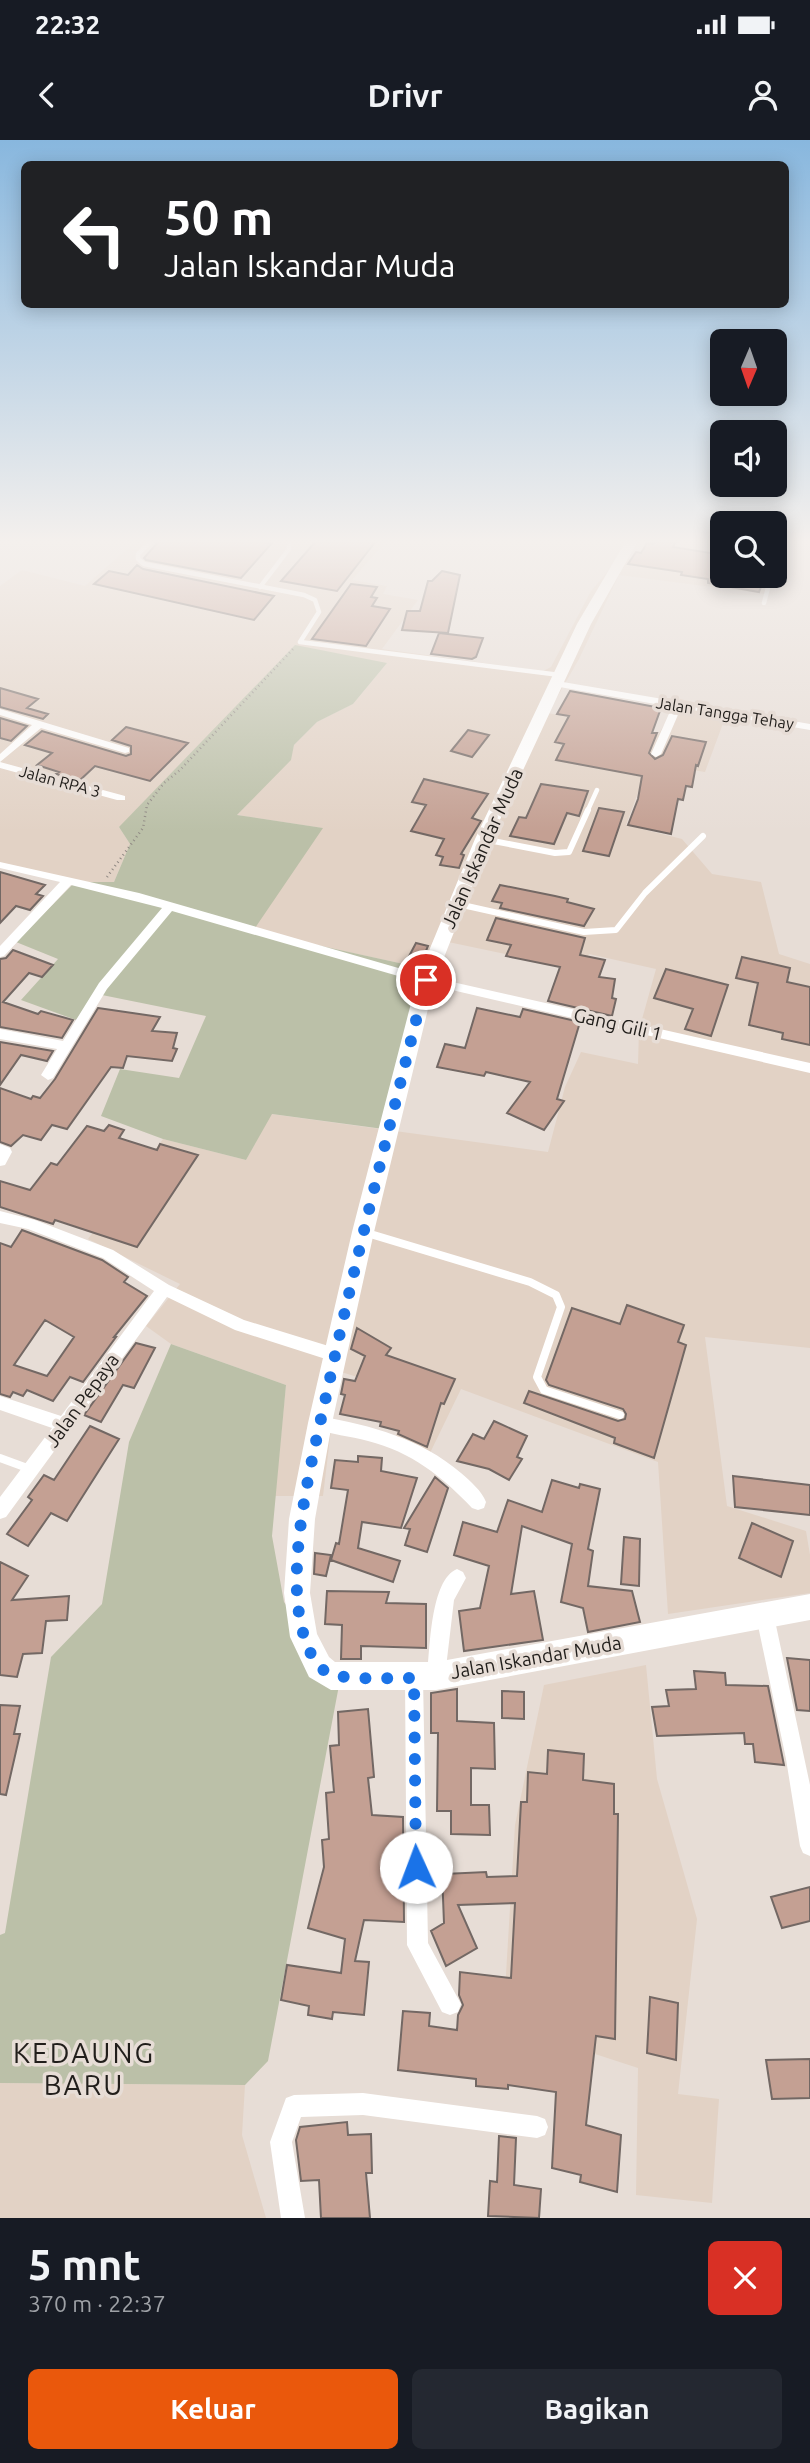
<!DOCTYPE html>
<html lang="id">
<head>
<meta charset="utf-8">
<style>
	body { margin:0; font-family:Ubuntu,sans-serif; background:#242831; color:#f1f3f6; height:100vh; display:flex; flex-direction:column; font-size:26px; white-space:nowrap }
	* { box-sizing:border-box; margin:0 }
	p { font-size:23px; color:#9ea1a6 }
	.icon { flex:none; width:38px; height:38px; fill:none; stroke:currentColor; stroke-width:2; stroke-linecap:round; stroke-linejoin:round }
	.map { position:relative; height:2078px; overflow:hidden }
	.sheet { display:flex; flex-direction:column; background:#171b24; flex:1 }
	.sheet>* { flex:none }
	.guide { position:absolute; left:21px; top:21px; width:768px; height:147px; border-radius:10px; box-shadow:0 4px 18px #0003; background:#202124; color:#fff; overflow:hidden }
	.needle { width:46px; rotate:182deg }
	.fabs { position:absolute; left:710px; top:189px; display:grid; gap:14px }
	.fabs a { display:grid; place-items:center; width:77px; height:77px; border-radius:10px; background:#171b24; box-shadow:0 4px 18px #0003; font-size:35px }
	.pin { position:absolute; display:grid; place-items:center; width:60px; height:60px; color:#fff; margin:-30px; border:4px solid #fff; border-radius:50%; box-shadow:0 2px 7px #0007 }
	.me { position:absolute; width:77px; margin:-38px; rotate:358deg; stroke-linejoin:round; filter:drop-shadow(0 0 5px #0008) }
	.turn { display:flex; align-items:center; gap:24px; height:147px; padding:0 28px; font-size:32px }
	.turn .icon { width:91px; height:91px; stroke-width:2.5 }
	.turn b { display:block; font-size:49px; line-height:60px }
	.round { display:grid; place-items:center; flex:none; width:74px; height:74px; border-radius:10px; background:#242831 }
	.summary { display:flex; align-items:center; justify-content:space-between; height:119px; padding:0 28px }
	h1 { font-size:42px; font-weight:700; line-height:52px }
	.cta { display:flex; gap:14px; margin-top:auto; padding:14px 28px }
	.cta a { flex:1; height:80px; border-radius:10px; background:#ea580c; color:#fff; font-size:28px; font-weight:700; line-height:80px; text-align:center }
	.cta a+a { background:#242831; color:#f1f3f6 }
	.status { display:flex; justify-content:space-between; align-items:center; height:49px; padding:0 35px; background:#171b24; direction:ltr }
	.status svg { height:19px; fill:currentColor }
	header { display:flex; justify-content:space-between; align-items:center; height:91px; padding:0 28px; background:#171b24; font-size:32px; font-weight:700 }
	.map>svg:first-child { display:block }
</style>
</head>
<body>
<div class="status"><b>22:32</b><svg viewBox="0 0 49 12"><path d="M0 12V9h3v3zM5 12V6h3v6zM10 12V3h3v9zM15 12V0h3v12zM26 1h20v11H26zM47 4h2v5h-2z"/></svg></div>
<header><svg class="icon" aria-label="back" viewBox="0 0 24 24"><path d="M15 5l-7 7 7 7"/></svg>Drivr<svg class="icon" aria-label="person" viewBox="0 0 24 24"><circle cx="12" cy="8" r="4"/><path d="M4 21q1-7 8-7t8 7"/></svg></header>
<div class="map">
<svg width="810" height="2078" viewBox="0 0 810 2078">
	<rect width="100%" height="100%" fill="#e7ddd6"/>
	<path fill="#e2d2c5" d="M136 401H386L352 440 387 446 383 454 418 460 382 509 543 531 551 527 591 451 620 417 671 426 684 401H723V436H771L765 454 619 435 579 519 548 573 658 595 680 559 728 570 705 632 649 623 626 685 682 699 712 734 761 742 779 814 810 824V1208L705 1197 727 1366 806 1391 810 1415V1453L668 1474 658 1322 461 1249 430 1313 393 1305 409 1253 338 1231 323 1356H275L286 1245 171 1204 146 1186 180 1144 88 1099 163 999 246 1020 271 974 548 1012 565 947 581 912 638 924 639 890 656 829 589 814 581 830 434 799 422 828 252 791 322 688 237 675 290 620 294 605 317 582 353 564 387 523 119 687 130 704 114 742H61L0 725V446L22 430 85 446Z
		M646 1525 657 1639 697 1779 678 1954 719 1959 712 2063 636 2055 638 1928 503 1884 515 1685 544 1545Z
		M0 1943 245 1945 242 1995 266 2078H0Z"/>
	<path fill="#bbc0a8" d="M295 505 387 523 353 564 317 582 294 605 291 620 237 675 323 688 253 791 422 828 391 990 272 974 246 1020 163 999 101 976 120 929 179 938 206 876 97 854 76 880 21 860 58 819 16 802 75 742H114L130 704 119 687Z
		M171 1204 286 1245 272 1396 284 1462 340 1540 268 1921 245 1945 0 1943V1795L5 1793 51 1517 102 1464 129 1302Z"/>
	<path fill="#c4a093" stroke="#736864" stroke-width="2" fill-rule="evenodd" d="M159 401H257L272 403 241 438 146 420 144 418Z
		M316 401H376L337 451 281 441Z
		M655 401H676L673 407 723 415V436H765L759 452 708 443V439L681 435 682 432 628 424 636 412 641 413 647 403 653 404Z
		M137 425 143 429 274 456 254 480 94 444 109 431 128 435Z
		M442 431 460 435 448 493 402 490 407 471H420L428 441H432Z
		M351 444 377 447 371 457 377 458 372 466 390 469 366 506 312 499Z
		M439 493 483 498 476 517 472 519 431 514Z
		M0 548 38 559 27 568 48 574 43 579 0 567Z
		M570 551 661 568 652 593H657L649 613 655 619 663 615 672 596 706 602 698 626 696 625 692 647 686 646 683 660 678 659 671 694 628 685 638 659 642 636 556 620 564 604 555 602 569 576 557 574Z
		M0 578 27 586 11 601 0 598Z
		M126 587 188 603 150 641 95 626 79 641 56 634 59 632 37 625 52 613 25 605 42 591 126 616 131 614V606L112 600Z
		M468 590 489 595 472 617 451 611Z
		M424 639 488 654 472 678 481 681 461 714 464 715 459 728 440 725 443 717 436 715 444 699 411 691 426 665 412 662Z
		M541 644 588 651 579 676 567 673 554 704 510 696 519 677 526 678Z
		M599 668 624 672 609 716 583 711Z
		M0 732 45 745 36 754 43 756 30 770 16 766 0 783Z
		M500 745 555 756 568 759 567 762 594 769 584 786 500 768 502 763 492 761Z
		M496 778 585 798 580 815 605 820 599 837 615 839 612 858 616 859 612 876 548 861 560 827 506 816 511 805 487 800Z
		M416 803 428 806 421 823 407 820Z
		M13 810 53 825 42 837 29 833 3 862 38 874 41 871 73 880 62 898 0 887V819L6 818Z
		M742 817 790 828 787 842 810 847V905L782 899 783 893 749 885 758 843 736 838Z
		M666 829 728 845 711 896 685 889 693 869 654 858Z
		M98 868 160 877 152 891 177 893 173 908 177 909 172 921 127 916 123 928 111 927 67 989 52 985 41 1000 23 995 11 1006 0 1002V948L31 959 33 956 40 958 55 939Z
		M477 868 520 877 523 869 580 882 557 959 564 961 544 990 507 973 530 942 486 932 484 936 437 927 445 904 465 908Z
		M0 902 53 911 47 921 21 915 0 945Z
		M109 985 124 990 119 998 157 1010 160 1004 198 1015 137 1107 55 1080 53 1084 0 1067V1041L30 1050 51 1023 57 1025 87 986 104 991Z
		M22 1090 102 1120 128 1137 124 1142 147 1156 114 1197H116L83 1242 70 1237 53 1261 27 1250 23 1256 13 1252 10 1257 0 1254V1103L11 1107ZM45 1180 74 1197 47 1236 14 1225Z
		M627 1165 684 1185 678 1202 686 1205 654 1318 614 1303 615 1298 524 1263 529 1251 618 1281 625 1279 626 1274 623 1269 549 1245 546 1240 572 1168 620 1184Z
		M357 1188 391 1208 386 1215 455 1239 444 1264 441 1263 427 1307 398 1294 399 1291 380 1286 381 1282 340 1274 345 1255 341 1254 344 1239 355 1241 365 1216 351 1209Z
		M136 1203 155 1208 134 1248 123 1245 101 1282 84 1275Z
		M494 1281 527 1296 517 1317 522 1319 509 1340 489 1329 457 1321 473 1294 484 1299Z
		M90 1286 119 1299 67 1381 51 1373 28 1406 7 1394 32 1360 28 1357 44 1335 54 1340Z
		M358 1316 382 1318 381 1331 417 1338 401 1388 362 1382 358 1408 400 1421 393 1442 331 1420 336 1403 339 1404 348 1350 331 1348 335 1320 358 1322Z
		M733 1336 810 1345V1375L735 1367Z
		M435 1337 448 1348 427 1412 405 1405 410 1389 404 1388Z
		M552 1340 579 1348 580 1344 600 1349 588 1409 593 1411 588 1446 632 1451 640 1482 588 1492 583 1468 561 1462 572 1404 522 1386 511 1454 534 1451 543 1500 464 1511 459 1471 480 1468 489 1426 454 1415 463 1382 497 1392 508 1360 542 1372Z
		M752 1383 793 1401 781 1437 739 1418Z
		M624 1397 640 1399 639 1446 621 1444Z
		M315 1413 331 1415 326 1436 314 1434Z
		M0 1422 28 1436 12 1460 69 1456 67 1480 46 1481 42 1513 23 1514 17 1537 0 1535Z
		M327 1451 389 1452 386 1463 426 1464V1508L361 1506V1519H341L342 1485 325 1484Z
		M787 1518 810 1520V1571L797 1570Z
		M694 1531 725 1533 726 1545 768 1546 784 1625 755 1622 753 1604H745L744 1593 657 1596 652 1567 669 1566 666 1550 696 1549Z
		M457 1549V1581L494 1583 495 1629 471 1628V1665H489L490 1695 451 1694V1671H437L438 1593H431V1553Z
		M502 1551 524 1552V1579L502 1578Z
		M0 1565 20 1566 14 1594H20L6 1655 0 1654Z
		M368 1569 374 1637 368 1638 372 1675 403 1677 404 1782 364 1780 355 1821 369 1822 364 1875 333 1872 332 1879 308 1875 309 1866 281 1860 287 1825 341 1833 345 1799 308 1788 324 1727 322 1700 329 1699 326 1653 334 1652 330 1606 339 1605 338 1572Z
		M548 1610 584 1614 583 1640 614 1644V1674H618L615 1899 596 1896 586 1985 621 1995 617 2052 580 2042 581 2035 552 2028 556 1952 508 1945V1949L476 1946V1939L398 1930 403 1871 430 1873 429 1886 457 1890 458 1875 463 1865 459 1855 460 1832 511 1838 515 1763 458 1765 477 1808 446 1826 431 1791 444 1783 442 1732 444 1734 486 1732 487 1737 517 1736 521 1662H527L528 1632 547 1634Z
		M810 1747V1781L782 1788 771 1757Z
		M650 1857 678 1863 676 1920 647 1913Z
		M810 1919V1958L772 1959 766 1920Z
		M347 1982 348 1995 371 1994 372 2033H366L370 2078H321L319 2040 301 2041 296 2000 300 1987Z
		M499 1996 516 1998 514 2045 541 2049 539 2078 488 2076 490 2041 497 2042Z"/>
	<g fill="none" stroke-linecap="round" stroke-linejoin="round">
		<path stroke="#8e8782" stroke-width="2.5" stroke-dasharray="1 3.5" stroke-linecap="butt" d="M107 737 143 688 147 665 164 643 180 630 294 508"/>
		<path stroke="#fff" stroke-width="4.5" d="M151 401 138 414V419L144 424 304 455 315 460 319 472 300 502 560 535
			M775 419 780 401
			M260 447 289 409V401
			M764 463 771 436
			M587 672 597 650"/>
		<path stroke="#fff" stroke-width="6" d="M483 699 555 713 569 712 588 670
			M458 764 584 792 616 790 645 753 703 696"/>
		<path stroke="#fff" stroke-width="8" d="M367 1093 530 1142 556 1155 561 1167 537 1237 544 1250 620 1275
			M0 1318 30 1329"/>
		<path fill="#fff" fill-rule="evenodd" d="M557 541 810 584V590L681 568 661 614 656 617 651 614 672 567 554 546V542Z
			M0 569 129 608V612L125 613 41 588 0 622 125 656V660H117L0 628V614L32 585 0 575Z
			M0 722 139 753 426 836 810 923V933L426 844 172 771 107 849 53 938 48 940 41 935 57 909 0 899V889L63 901 99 843 162 768 71 745 4 816 0 817V806L60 742 0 728Z
			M0 1004 10 1008 12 1012 5 1025 0 1026Z
			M0 1071 35 1080 113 1110 169 1145 244 1180 335 1208 341 1210 343 1215 341 1220 335 1222 235 1190 167 1157 6 1377 0 1379V1357L52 1288 0 1270V1256L61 1276 154 1151 103 1118 28 1089 0 1083Z
			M320 1276C372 1286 420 1298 461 1333 470 1341 482 1351 486 1362L484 1368 478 1370 472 1368C442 1336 411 1312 368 1301 350 1296 331 1295 314 1288L312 1283 314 1278Z
			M457 1429 463 1432 466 1438 454 1460 445 1536 443 1543 436 1545 429 1543 427 1536C430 1510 430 1440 457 1429Z
			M765 1467 771 1470 774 1476 810 1645V1716L803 1713 800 1706 786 1619 756 1476 759 1470Z
			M414 1529 421 1531 423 1538 428 1803 461 1864 458 1872 450 1875 442 1872 407 1805 405 1538 407 1531Z
			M363 1953 537 1976 545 1979 548 1987 545 1995 537 1998 363 1975 301 1977 292 2002 305 2078H281L270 2002 286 1958 294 1955Z"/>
		<path fill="#fff" fill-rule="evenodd" d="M626 401H638L591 484 491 699 435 840 374 1092 332 1283 315 1379 310 1453 317 1494 329 1517 335 1522H436L810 1454V1480L436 1550H331L309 1537 290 1497 284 1453 289 1379 308 1283 352 1092 417 840 475 699 577 484Z"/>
	</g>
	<linearGradient id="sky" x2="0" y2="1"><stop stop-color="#88b7de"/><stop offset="0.58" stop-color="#f4f0ed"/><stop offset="1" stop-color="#f4f0ed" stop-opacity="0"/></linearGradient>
	<rect width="810" height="692" fill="url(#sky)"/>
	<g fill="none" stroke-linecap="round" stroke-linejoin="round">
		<path stroke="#1a73e8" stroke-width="12" stroke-dasharray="0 21.6" d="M416 1727 414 1538C391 1537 335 1543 321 1528 304 1511 298 1476 297 1453 294 1387 315 1307 329 1243 358 1108 393 974 426 840"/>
	</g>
	<g text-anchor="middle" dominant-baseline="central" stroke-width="7" stroke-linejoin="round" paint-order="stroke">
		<g font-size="16" fill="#211e1b" stroke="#e7ddd6">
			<text transform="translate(725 573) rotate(9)">Jalan Tangga Tehay</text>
			<text transform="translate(60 641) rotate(15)">Jalan RPA 3</text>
		</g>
		<g font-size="19" fill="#211e1b" stroke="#e7ddd6">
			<text transform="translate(482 708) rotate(-66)">Jalan Iskandar Muda</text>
			<text transform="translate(618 884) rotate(13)">Gang Gili 1</text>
			<text transform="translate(82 1260) rotate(-54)">Jalan Pepaya</text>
			<text transform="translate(536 1517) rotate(-10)">Jalan Iskandar Muda</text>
		</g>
		<g font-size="28" letter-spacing="2" fill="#211e1b" stroke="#e7ddd6">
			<text x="84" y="1912">KEDAUNG<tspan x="84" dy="32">BARU</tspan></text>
		</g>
	</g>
</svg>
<div class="fabs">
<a><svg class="needle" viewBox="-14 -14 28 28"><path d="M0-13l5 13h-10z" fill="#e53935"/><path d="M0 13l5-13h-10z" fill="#9ea1a6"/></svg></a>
<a><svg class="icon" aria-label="sound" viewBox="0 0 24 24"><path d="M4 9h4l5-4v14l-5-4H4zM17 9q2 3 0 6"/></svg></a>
<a><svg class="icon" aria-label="search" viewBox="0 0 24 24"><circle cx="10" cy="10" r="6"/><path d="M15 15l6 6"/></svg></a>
</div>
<div class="pin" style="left:426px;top:840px;background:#d93025"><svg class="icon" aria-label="arrive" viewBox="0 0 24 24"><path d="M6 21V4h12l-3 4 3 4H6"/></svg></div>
<svg class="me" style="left:416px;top:1727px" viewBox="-20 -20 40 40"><circle r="19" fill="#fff"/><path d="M0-13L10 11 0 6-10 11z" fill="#1a73e8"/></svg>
<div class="guide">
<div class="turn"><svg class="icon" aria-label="left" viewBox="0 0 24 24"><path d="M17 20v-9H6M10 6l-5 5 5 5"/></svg><div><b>50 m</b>Jalan Iskandar Muda</div></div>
</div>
</div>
<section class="sheet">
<div class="summary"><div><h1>5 mnt</h1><p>370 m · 22:37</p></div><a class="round" style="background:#d93025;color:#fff"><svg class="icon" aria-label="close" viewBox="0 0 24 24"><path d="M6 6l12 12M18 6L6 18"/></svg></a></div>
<div class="cta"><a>Keluar</a><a>Bagikan</a></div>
</section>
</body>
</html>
